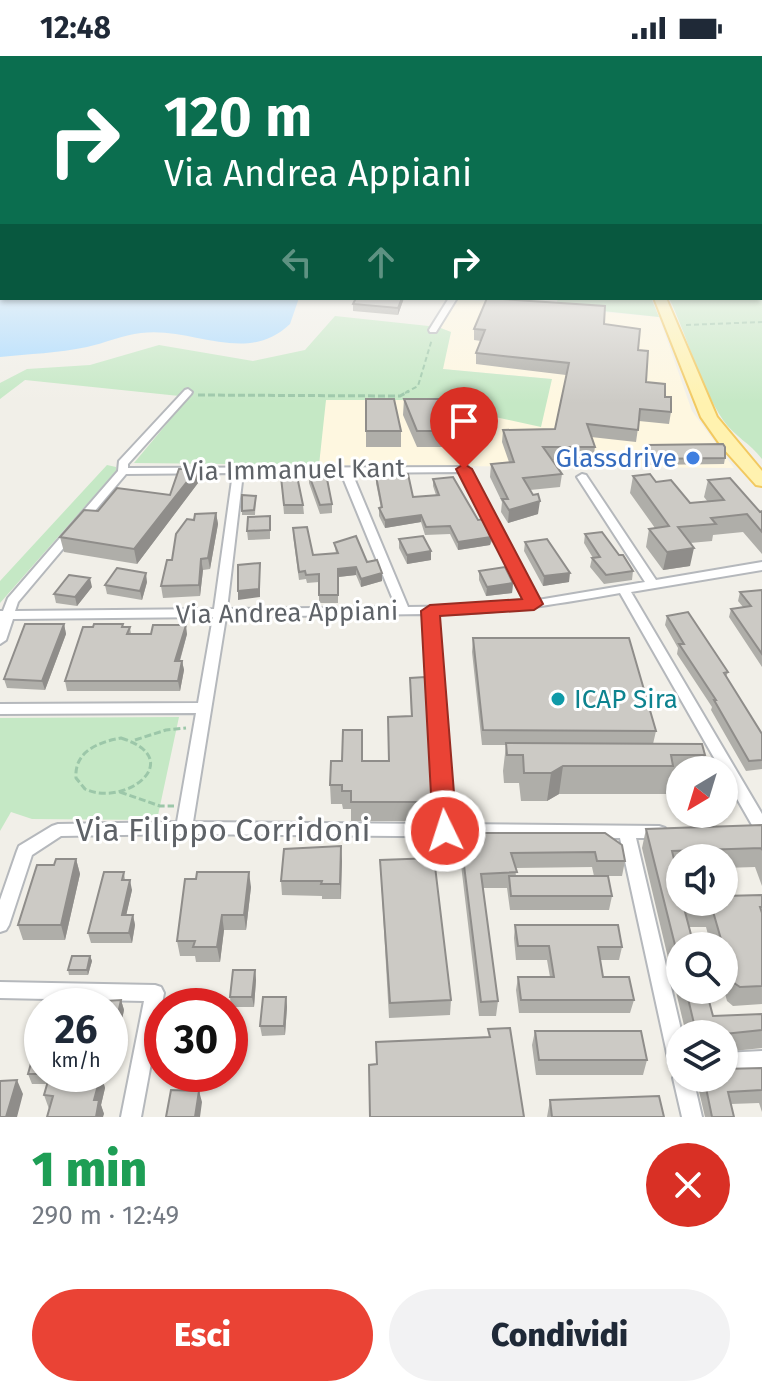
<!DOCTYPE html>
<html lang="it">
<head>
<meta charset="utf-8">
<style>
	body { margin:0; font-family:"Fira Sans",sans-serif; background:#f2f2f3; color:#1f2937; height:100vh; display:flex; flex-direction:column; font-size:30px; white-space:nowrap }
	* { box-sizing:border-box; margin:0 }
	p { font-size:26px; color:#747a83 }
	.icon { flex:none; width:44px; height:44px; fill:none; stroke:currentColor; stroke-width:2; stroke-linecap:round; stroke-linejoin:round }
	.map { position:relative; height:1061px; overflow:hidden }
	.panel { display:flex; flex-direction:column; background:#fff; flex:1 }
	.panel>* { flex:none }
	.hud { position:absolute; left:0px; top:0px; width:762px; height:244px; box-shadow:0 2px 6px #0004; background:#0b6e4f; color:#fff; overflow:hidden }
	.needle { width:52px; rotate:218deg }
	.fabs { position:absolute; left:666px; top:700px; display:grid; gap:16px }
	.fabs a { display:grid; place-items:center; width:72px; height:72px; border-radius:50%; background:#fff; box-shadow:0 2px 6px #0004; font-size:40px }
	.speed { position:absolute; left:24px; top:932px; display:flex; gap:16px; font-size:40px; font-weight:700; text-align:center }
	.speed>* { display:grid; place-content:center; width:104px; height:104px; border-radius:50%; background:#fff; box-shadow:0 2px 6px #0004; line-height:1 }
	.speed small { font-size:20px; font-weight:400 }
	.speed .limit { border:12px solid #d22; background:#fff; color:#111 }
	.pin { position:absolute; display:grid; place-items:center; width:68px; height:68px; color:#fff; margin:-82px -34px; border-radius:50% 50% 50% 0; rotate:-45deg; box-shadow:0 0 8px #0007 }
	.pin .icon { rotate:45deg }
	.me { position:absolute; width:88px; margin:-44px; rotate:356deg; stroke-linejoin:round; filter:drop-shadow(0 0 6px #0008) }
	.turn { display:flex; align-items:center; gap:28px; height:168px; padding:0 32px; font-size:36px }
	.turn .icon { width:104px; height:104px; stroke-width:2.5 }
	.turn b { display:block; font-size:56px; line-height:68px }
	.lanes { display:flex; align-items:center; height:76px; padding:0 32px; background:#0003; justify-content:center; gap:40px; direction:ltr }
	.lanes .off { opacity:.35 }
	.round { display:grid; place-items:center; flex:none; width:84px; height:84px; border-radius:42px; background:#f2f2f3 }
	.head { display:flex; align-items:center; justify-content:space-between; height:136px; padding:0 32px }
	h1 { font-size:48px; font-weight:800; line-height:60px; color:#1e9e55 }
	.button { display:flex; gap:16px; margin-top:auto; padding:16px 32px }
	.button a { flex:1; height:92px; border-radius:48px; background:#ea4335; color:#fff; font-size:32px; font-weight:800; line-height:92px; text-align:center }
	.button a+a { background:#f2f2f3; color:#1f2937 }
	.status { display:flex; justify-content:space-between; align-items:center; height:56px; padding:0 40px; background:#fff; direction:ltr }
	.status svg { height:22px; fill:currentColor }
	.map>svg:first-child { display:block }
</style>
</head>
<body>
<div class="status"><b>12:48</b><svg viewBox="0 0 49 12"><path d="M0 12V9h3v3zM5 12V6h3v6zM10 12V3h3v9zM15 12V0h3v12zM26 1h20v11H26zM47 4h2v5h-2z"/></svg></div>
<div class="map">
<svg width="762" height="1061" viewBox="0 0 762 1061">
	<rect width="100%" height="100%" fill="#f1efe8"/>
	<path fill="#fef7e0" d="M457 243 659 261 692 355 734 412 319 409 325 344H417L541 370 551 323 442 313 451 276 438 271Z"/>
	<path fill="#c5e8c5" d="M760 198H762V403C750 387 735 381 723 364 699 327 688 282 669 242H760Z
		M558 242H651L659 261 556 250Z
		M335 260 438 271 451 276 443 313 552 323 541 371 417 344H326L319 409 134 407 189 341 25 324 0 343V327L27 313 90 309 159 289 253 305 305 294Z
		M107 409 116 411V415L0 547V525Z
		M179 661 157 764 32 763 11 756 0 775V662Z"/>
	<path fill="#aadaff" d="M0 198 2 242H299L290 268C246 310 192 270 141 277 123 279 105 287 87 291 58 297 29 298 0 301Z"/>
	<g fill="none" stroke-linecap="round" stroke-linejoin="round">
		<defs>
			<path id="street" d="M449 242H457L436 276H430L429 274Z
				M188 333 192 336 191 338 128 408V412L468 411 538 544 645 526 577 421 582 418 586 419 656 524 762 506V514L631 536 762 758V778L756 776 724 720V714H721L620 537C558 548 499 558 436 558L452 768 659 770 665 772 667 776 665 780 659 782H636L682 978H680V1022H693L702 1061H682L673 1022 675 1018 670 1011 620 782 184 778 61 780 32 799 9 869 6 874 0 876V844L17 795 19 790 52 770 58 768 177 766 196 657 0 658V648L198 647 213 561 13 563 6 584 0 588V555H3L8 542 118 415 119 405 185 334ZM460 416 526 545 480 550 408 551 352 417ZM233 417 214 553 15 555 18 546 126 418ZM243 417H341L396 551 227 553ZM424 558 437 768 193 766 226 561Z
				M0 926 155 929 161 931 164 937 141 1061H121L144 945 0 942Z
				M762 995V1013L724 1015V997Z"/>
			<path id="primary" d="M654 242H666L717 361 762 415V430L756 429 722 391 701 361Z"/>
		</defs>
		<use href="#street" stroke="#b5b8bc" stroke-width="4"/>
		<use href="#primary" stroke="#f2c960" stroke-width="4"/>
		<path stroke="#9cc7a9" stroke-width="2" stroke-dasharray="5 3" stroke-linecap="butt" d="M686 269 762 266
			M405 337 418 330 432 283"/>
		<path stroke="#9cc7a9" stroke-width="3" stroke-dasharray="7 3" stroke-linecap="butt" d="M198 339 400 340 409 335
			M121 682C188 703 126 752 85 733L76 722C74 695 99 686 121 682Z
			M135 684 166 674 186 672
			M120 736 160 750H174"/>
		<use href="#street" fill="#fff" fill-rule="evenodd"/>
		<use href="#primary" fill="#fff2af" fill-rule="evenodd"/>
	</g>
	<path fill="#afaea9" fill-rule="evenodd" d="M356 242H404L398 259 353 255V248Z
		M604 268 638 294 646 326 665 341 671 356 669 368 639 365 636 386 591 381 595 391 593 404H552L562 418 560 431 530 434 538 458 508 467 501 456 502 446 490 421 491 408 509 406 502 386 503 374 555 373 566 319 476 308V297L481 285 474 284V273Z
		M366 343 401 375V391H366Z
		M404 343 446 375V391H417L403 359Z
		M647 389 725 402 724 408 646 409Z
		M197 413 198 427 137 508 64 496 60 481 98 455 170 439Z
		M309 419 332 448V457L320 458 309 427Z
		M376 420 413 441 436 439 433 430V423L492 485 490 489 458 494 450 478 425 479 421 466 385 472 379 460V452H381L376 427Z
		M633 420 656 426 690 447 708 446 704 441 708 424 760 456 762 455V498L743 476 713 479 712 485 690 487V510L663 514 646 491 649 473 655 472 630 437Z
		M281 421 303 449 304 458H284Z
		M256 440 255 459H242V455Z
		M216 457 218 468 210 513 203 514 200 540 163 542 161 530 172 504 194 464Z
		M270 460V483L248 484 247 475Z
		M585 478 619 499 633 515 632 524 604 528 590 511 592 502H593L584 487Z
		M293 479 313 499 336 497 334 487 367 506 382 525 361 531 356 519 338 521V547H319V526L307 527 306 523 299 524Z
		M399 483 431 504 407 508 399 492Z
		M525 486 569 526 543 530 524 495Z
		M479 515 513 527 512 537 486 540 479 524Z
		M147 526 142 544 107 538 105 529Z
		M92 531 77 550 56 547 54 538Z
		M762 534V611L729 561 731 553 743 551 738 545 740 536Z
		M667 560 728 616 726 621 762 678V713L746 715 711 654 712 651 677 598 678 592 665 569Z
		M64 568 66 578 45 634 7 632 4 623Z
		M124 571H130L131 578H187L180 605H182L184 614 180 635H67L65 625Z
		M473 582 656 675 653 688 705 699 701 714H680V727H669L666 738H559L547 745H521L519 727H504L503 715 506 689H482L472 596Z
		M410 622 434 746 433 765H351V753H343L342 748H331L330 729 389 705 411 660Z
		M762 769V830L755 811 724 812V802H680V813H676L680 846 762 839V948L733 950 727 945 724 934V890H711L706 871H689L680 890V934H706L713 960 762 958V992L724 996V978H686L642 792 646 773Z
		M460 777 622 789 625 805 622 820H608L612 840 609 854H510L507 832H483L498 945 496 960H479L459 792ZM592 811 594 820H516L515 812Z
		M341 790V843H322V840L282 839 281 825Z
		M76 803 80 818 65 884H23L18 869 54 809Z
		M380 804 451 944 450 959 389 962Z
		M124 816 125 824 132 834 126 859H133L135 869 132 887H91L88 877Z
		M251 831 246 874H224L220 906H196L195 900H180L177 885Z
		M515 869 622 891 619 904H600L603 921 634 944 630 957H519L516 934 518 921H550L547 904H516L514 882Z
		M90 900 92 905 88 919H69L68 914Z
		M255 914 256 924 254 951H231L230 941Z
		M286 941 287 951 285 979 262 980 260 970Z
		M121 944 124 954 115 996H110V950Z
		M535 975 647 1004 643 1019H536L532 989Z
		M762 1012V1056L759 1047 731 1048 734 1061H705L698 1031 701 1022H724Z
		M28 1018H101L105 1032 101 1049 104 1058 49 1053 44 1039 47 1028H32Z
		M550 1044 664 1061H547Z"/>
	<path fill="#8f8d8a" d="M402 242H404L398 259V252Z
		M197 413 198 427 137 508 134 493Z
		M540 445 538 458 508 467 509 454Z
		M216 457 218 468 210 513 208 502Z
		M421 459V466L385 472V464Z
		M492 477 490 489 458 494V486Z
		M694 492 690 510 663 514 667 496Z
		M431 495V504L407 508V499Z
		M201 503 203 514 200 540 199 529Z
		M260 507V541L238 544V535Z
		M356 511V519L338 521V513Z
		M146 517 147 526 142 544 140 535Z
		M382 517V525L361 531V523Z
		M570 517 569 526 543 530 544 520Z
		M90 522 92 531 77 550 75 541Z
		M513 527 512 537 486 540 487 531Z
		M64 568 66 578 45 634 42 625Z
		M186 569 187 578 177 614 175 605Z
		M182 605 184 614 180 635 178 625Z
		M563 710 559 738 547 745 551 717Z
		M341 790 342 805 341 843 340 828Z
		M76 803 80 818 65 884 61 869Z
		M249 816 251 831 246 874 244 859Z
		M130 824 132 834 124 869 122 859Z
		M133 859 135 869 132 887 129 877Z
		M222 859 224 874 220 906 217 891Z
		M90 900 92 905 88 919 87 914Z
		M255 914 256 924 254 951 252 941Z
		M286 941 287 951 285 979 284 970Z
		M121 944 124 954 115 996 112 986Z
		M232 974 234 983 232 1002 230 992Z
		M101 1018 105 1032 101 1049 104 1058 103 1061H96L94 1044Z
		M17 1024 23 1038 17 1061H6Z
		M199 1035 202 1046 200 1061H195Z"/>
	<path fill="#cccac5" stroke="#8f8d8a" stroke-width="2" d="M356 242H402L398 252 353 248Z
		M487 242 605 250 604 268 640 273 638 294 648 295 646 326 665 328V341H671V356L640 353 638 374 587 368 595 391H543L562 418 523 422 533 439 538 438 540 445 509 454 502 443H508L491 408 514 406 503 374 555 373 569 307 476 297 485 274 474 273Z
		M366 343H394L401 375H366Z
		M404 343H442L446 375H417Z
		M723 388 725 391V402L647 403V389Z
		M179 413H197L134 493 60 481 84 454 98 455 117 432 170 439Z
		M326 418 332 448 320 449 309 419Z
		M408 418 413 441 439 439 433 423 453 421 478 464 485 463 492 477 489 478 491 481 458 486 450 470 426 471 421 459 385 464 379 452 382 451 376 420Z
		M650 418 656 426 671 424 690 447 724 444 708 424 730 422 760 456 762 455V476L747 458 711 462 716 468 678 471 694 492 667 496 649 473 669 470 633 420Z
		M297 420 303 449H284L281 421Z
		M242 439 256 440 254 454 242 455Z
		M216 457 208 502 201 503 199 529 161 530 167 504H172L176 478 187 463 194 464 195 458Z
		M270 460V474L247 475 248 461Z
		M307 471 313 499 338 497 334 487 356 480 367 506 377 504 382 517 361 523 356 511 338 513V539H319V518L306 519 305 515 299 516 293 472Z
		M602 476 619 499H623L633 515 606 519 592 502 600 501 585 478Z
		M423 480 431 495 407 499 399 483Z
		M547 483 570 517 544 520 525 486Z
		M260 507 259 533 238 535V509Z
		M505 511 513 527 487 531 479 515Z
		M117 512 146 517 140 535 105 529Z
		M69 519 90 522 75 541 54 538Z
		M762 534V598L731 553 751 550 740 536Z
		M688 556 728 616 724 617 762 678V704L749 705 714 644H716L679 588H684L667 560Z
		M25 568H64L42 625 4 623Z
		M94 568H123L122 571H130L127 578H151L153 569H186L175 605H182L178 625H65L83 571H93Z
		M473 582H629L656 675 483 674Z
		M425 621 434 746H351V735H342V729H330L331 705H342L343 674H362V705H389L388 661 412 660 410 622Z
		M506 687 702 688 705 699H671L673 710H563L551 717H524L523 699H507Z
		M762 769V794L761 792 672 795 680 828V846H724V840L762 839V851H760L762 857V930L740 931 734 927 724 890H723L712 852H684L694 890H680V909L646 773Z
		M460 777H605L622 789 625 805H597L595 796 511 797 517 816 481 818 498 945 481 946Z
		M341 790 340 828H321L322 825H281L284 793Z
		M434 802 451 944 390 947 380 804Z
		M56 803H76L61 869H18L37 809H54Z
		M104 816H124L122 824H130L122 859H133L129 877H88Z
		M197 816H249L244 859H222L217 891H193L195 885H177L185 823H196Z
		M509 820H608L612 840H511Z
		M515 869H618L622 891H598L603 921H629L634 944H521L518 921H554L549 890H518Z
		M72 900H90L87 914H68Z
		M233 914H255L252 941H230Z
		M686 934H706L713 960 762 958V974L724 978H699L696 976Z
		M263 941H286L284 970H260Z
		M121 944 112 986H110V950H70L71 947Z
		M510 972 524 1061H370L369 1009 377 1008 376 986 490 981 488 973Z
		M535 975H641L647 1004H539Z
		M35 993H42V1018H50H28Z
		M762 1012V1034L728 1036 734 1061H712L704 1022H724V1013Z
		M50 1018H101L94 1044H99L96 1061H47L53 1040 44 1039Z
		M17 1024 6 1061H0V1025Z
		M171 1034 199 1035 195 1061H166Z
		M659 1040 664 1061H552L550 1044Z"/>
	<linearGradient id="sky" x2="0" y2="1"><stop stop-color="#8fc3f1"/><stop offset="0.57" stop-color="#f9f8f5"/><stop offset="1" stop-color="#f9f8f5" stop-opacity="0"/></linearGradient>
	<rect width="762" height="347" fill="url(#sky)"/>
	<path fill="#ea4335" stroke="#982c22" stroke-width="2" d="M464 408 472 413 543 548 534 554 440 560 457 775 454 782 445 784 437 782 433 775 421 555 430 549 522 543 456 413Z"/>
	<circle fill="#3f7fe0" stroke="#fff" stroke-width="3" cx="693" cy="402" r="8"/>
	<circle fill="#0f9aa8" stroke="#fff" stroke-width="3" cx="558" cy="643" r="8"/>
	<g text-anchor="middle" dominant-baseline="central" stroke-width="6" stroke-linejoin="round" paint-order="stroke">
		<g font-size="26" fill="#366cbe" stroke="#fff" text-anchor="end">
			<text x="677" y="402">Glassdrive</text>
		</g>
		<g font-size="26" fill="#5f6368" stroke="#fff">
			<text transform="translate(294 414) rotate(-1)">Via Immanuel Kant</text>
			<text transform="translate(287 557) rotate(-1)">Via Andrea Appiani</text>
		</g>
		<g font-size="26" fill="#0d838f" stroke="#fff" text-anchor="start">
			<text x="574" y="643">ICAP Sira</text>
		</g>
		<g font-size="32" fill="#5f6368" stroke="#fff">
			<text x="223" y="774">Via Filippo Corridoni</text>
		</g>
	</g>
</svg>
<div class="fabs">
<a><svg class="needle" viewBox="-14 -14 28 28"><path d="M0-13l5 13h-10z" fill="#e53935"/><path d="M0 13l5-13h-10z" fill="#747a83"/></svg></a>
<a><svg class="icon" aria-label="sound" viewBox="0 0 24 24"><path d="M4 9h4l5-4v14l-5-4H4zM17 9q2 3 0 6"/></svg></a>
<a><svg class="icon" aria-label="search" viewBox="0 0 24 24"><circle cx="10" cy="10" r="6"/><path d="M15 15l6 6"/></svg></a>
<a><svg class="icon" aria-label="layers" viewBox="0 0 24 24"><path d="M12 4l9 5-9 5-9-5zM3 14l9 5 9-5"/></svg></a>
</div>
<div class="speed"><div>26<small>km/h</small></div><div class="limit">30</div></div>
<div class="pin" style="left:464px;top:413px;background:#d93025"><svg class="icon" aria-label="arrive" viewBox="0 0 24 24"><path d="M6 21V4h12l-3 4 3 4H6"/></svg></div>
<svg class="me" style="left:445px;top:775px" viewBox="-20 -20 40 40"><circle r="17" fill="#ea4335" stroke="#fff" stroke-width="3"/><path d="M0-11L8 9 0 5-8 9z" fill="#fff"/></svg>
<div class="hud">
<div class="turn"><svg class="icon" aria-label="right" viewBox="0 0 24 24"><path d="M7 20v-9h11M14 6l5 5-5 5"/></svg><div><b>120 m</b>Via Andrea Appiani</div></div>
<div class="lanes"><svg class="icon off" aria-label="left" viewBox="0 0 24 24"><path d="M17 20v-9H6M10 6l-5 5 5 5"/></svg><svg class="icon off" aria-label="ahead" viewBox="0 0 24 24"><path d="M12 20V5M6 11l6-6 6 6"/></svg><svg class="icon" aria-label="right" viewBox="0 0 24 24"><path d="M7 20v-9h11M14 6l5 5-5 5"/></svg></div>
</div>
</div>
<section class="panel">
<div class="head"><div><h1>1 min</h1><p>290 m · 12:49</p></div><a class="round" style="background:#d93025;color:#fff"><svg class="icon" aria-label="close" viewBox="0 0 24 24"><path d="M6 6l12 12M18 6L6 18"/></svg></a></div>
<div class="button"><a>Esci</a><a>Condividi</a></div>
</section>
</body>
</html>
